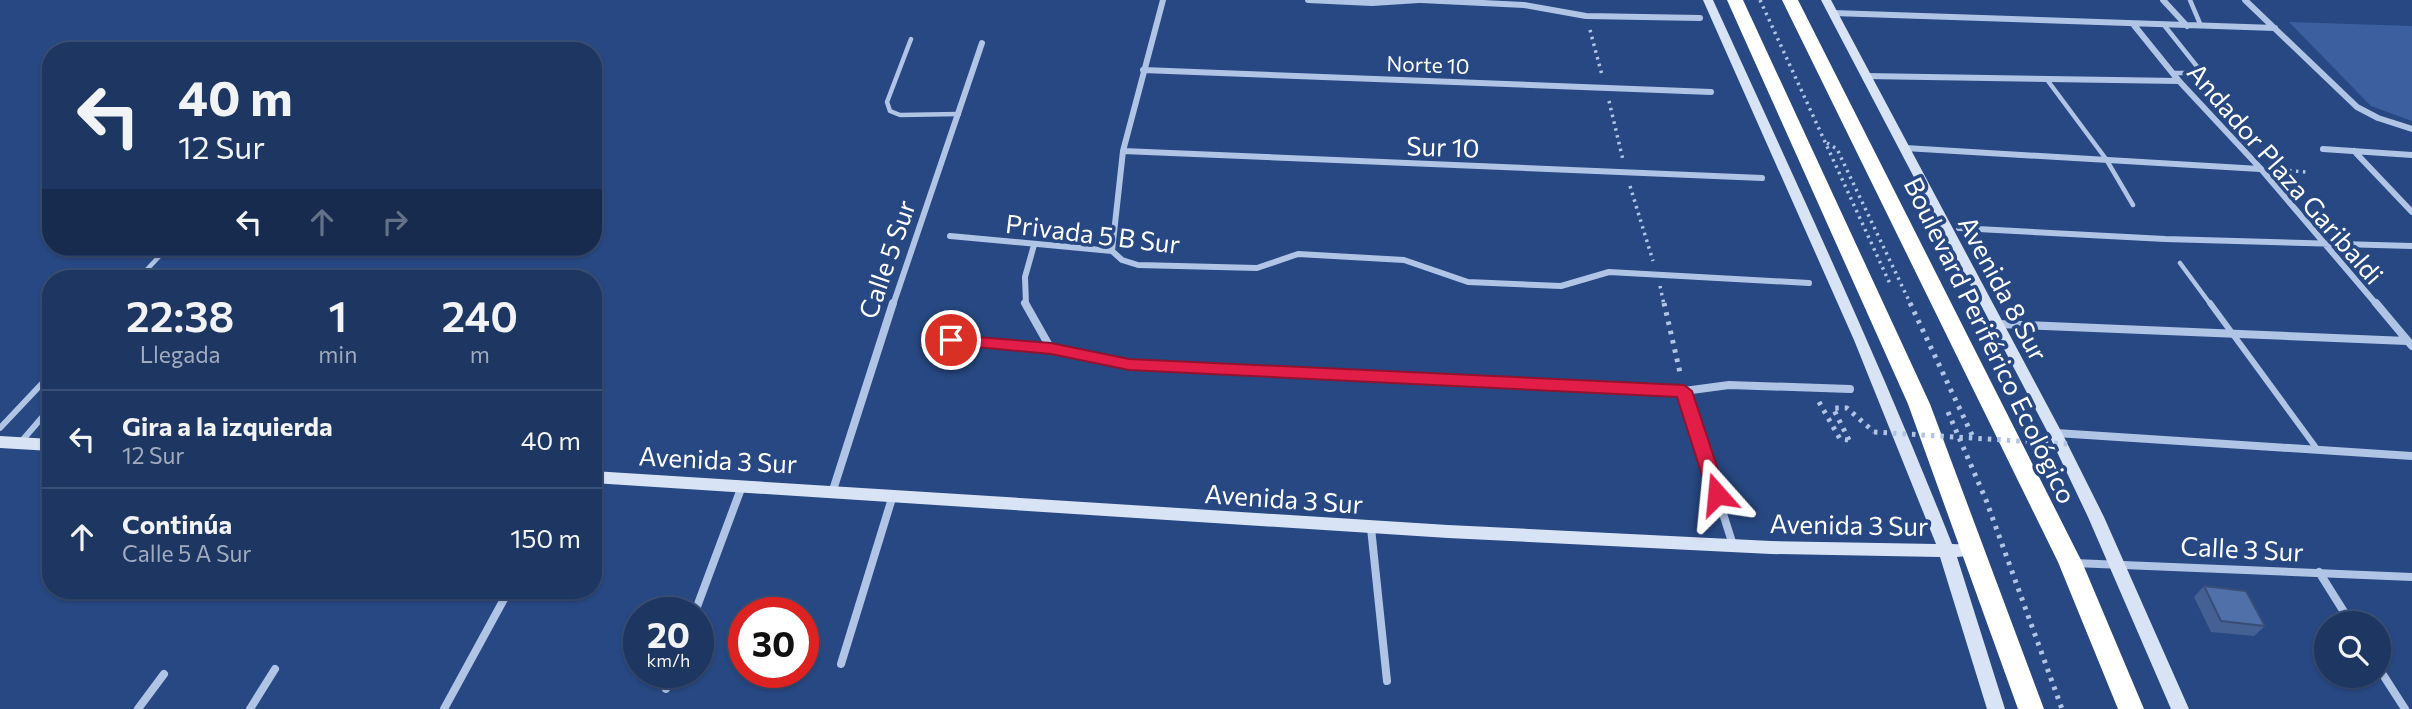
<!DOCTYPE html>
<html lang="es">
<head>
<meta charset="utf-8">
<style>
	body { margin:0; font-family:Commissioner,sans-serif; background:#2a416b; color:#f1f3f6; height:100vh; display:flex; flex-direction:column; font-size:26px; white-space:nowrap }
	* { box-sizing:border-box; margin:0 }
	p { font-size:23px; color:#a0abbe }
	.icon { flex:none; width:38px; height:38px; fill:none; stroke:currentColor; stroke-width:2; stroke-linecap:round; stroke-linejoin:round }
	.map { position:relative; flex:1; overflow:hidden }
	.side { position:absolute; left:42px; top:270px; width:560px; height:329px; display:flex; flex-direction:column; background:#1d3662; border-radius:28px; box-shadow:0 2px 5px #0004,0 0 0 2px #3b5077 }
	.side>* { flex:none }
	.banner { position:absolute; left:42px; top:42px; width:560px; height:214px; border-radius:28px; box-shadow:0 2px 5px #0004,0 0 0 2px #3b5077; background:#1d3662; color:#f1f3f6; overflow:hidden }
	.controls { position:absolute; left:2314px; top:611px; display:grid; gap:14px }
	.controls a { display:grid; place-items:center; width:77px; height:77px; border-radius:50%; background:#1d3662; box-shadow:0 2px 5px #0004,0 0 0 2px #3b5077; font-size:35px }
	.speed { position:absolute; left:623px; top:597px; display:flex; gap:14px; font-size:35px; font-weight:700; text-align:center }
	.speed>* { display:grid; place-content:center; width:91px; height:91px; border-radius:50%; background:#1d3662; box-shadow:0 2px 5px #0004,0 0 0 2px #3b5077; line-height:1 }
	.speed small { font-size:18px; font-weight:400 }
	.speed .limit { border:10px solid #d22; background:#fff; color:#111 }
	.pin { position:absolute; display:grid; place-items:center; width:60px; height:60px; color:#fff; margin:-30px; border:4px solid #fff; border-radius:50%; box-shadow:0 2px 7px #0007 }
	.me { position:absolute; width:77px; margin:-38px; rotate:342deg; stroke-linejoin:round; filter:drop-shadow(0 0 5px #0008) }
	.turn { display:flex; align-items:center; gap:24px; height:147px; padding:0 21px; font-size:32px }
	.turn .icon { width:91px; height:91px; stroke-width:2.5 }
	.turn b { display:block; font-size:49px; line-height:60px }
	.lanes { display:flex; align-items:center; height:66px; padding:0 21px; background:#0003; justify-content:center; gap:35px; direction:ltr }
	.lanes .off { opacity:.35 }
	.eta { display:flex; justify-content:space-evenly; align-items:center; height:119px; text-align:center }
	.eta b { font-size:42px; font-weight:600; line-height:49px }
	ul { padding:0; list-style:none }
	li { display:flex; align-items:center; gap:21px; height:98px; padding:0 21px; border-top:2px solid #3b5077 }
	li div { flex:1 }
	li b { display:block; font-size:26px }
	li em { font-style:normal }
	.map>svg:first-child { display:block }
</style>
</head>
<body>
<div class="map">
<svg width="2412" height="709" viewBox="0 0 2412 709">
	<rect width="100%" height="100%" fill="#274882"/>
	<path fill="#3c609f" d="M2289 22 2412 26V121L2371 106Z"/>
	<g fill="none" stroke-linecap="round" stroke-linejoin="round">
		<path stroke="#b0c4e6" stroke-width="3.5" stroke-dasharray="2.5 4.5" stroke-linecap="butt" d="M1760 0 1891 286
			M1590 30 1602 75
			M1609 101 1623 160
			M1827 143 1837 149 1911 305
			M2282 170 2306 172
			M1630 186 1653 261
			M1660 286 1664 305"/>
		<path stroke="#b0c4e6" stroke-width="5" stroke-dasharray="3.5 6" stroke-linecap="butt" d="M1664 303 1681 377
			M1910 303 1973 437
			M1819 402 1840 439 1848 440
			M1948 412 1986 500 2062 709
			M1849 440 1833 408H1847L1874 432"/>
		<path stroke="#b0c4e6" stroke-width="4.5" d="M2190 0 2201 26
			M2164 25 2199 69 2195 73H2172
			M911 39 887 102 890 111 900 115 959 114
			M2048 81 2106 159 2133 205
			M2180 263 2211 305
			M139 278 168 247"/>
		<path stroke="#b0c4e6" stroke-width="6" d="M2210 303 2317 449
			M0 428 51 374
			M20 443 51 407"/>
		<path stroke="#b0c4e6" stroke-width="6" d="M1308 0 1372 3 1419 0
			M1421 0 1524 5 1586 16 1700 18
			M2163 0 2187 26
			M2245 0 2357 107 2378 118 2412 129
			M1833 13 2275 28
			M2133 24 2179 81 2261 169 2377 305
			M1143 70 1711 92
			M1865 76 2179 81
			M1905 148 2260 169
			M2323 149 2412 155
			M1123 151 1762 178
			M2354 151 2412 212
			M1959 228 2165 239 2412 246
			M950 236 1112 251 1122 260 1138 265 1257 268 1298 254 1404 260 1468 282 1561 286 1609 272 1809 283
			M1112 251 1123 151 1163 0
			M893 305 982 43
			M1026 305 1025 277 1034 245"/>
		<path stroke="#b0c4e6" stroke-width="8" d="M1025 303 1051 349
			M2376 303 2412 346
			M1999 324 2407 341
			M926 338 1051 349 1129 364 1684 391 1729 385 1850 389
			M1684 391 1733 545
			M2056 433 2412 456
			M833 490 893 303
			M1371 528 1387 681
			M2074 563 2412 577
			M2319 572 2351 623
			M695 612 742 486
			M841 664 893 495
			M2378 667 2405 709
			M666 689 672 672
			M138 709 164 674
			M250 709 275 669
			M444 709 509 590"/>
		<path fill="#d9e3f6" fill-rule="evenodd" d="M1703 0H1713C1795 180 1879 359 1952 544L1978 545 1980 550 1978 555 1957 557 2005 709H1987L1940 557 1771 554 1448 538 593 483V471L1448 525 1771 541 1936 544 1854 340Z
			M1821 0H1831L2062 433 2104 517 2189 709H2171L2088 517 2048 433Z
			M0 436 51 439V451L0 448Z"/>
		<path fill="#fff" fill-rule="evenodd" d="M1727 0H1743L1930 404 2044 709H2018L1908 404Z
			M1782 0H1798L2082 562 2144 709H2118L2058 562Z"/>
		<path stroke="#b0c4e6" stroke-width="5" stroke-dasharray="3.5 6" stroke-linecap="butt" d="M1874 432 2069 444"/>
	</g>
	<path fill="#456092" d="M2204 586 2265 626 2254 636 2211 632 2194 597Z"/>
	<path fill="#5070aa" stroke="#384e77" stroke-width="2" d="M2204 586 2246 591 2265 626 2221 621Z"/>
	<path fill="#e11d48" stroke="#92132f" stroke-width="2" d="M951 335 1051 343 1129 359 1684 385 1692 391 1726 494 1723 499H1711L1708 494 1677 397 1129 370 1051 354 945 344 943 340 945 336Z"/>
	<g text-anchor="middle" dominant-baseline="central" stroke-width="7" stroke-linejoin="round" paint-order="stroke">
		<g font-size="21" fill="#fff" stroke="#274882">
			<text transform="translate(1428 64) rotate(2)">Norte 10</text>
		</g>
		<g font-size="26" fill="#fff" stroke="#274882">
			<text transform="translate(1443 146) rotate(2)">Sur 10</text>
			<text transform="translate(2286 173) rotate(49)">Andador Plaza Garibaldi</text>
			<text transform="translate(1093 233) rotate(7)">Privada 5 B Sur</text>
			<text transform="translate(886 259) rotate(-71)">Calle 5 Sur</text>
			<text transform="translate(2004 288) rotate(62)">Avenida 8 Sur</text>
			<text transform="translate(1991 340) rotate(64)">Boulevard Periférico Ecológico</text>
			<text transform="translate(718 459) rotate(3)">Avenida 3 Sur</text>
			<text transform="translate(1284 498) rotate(4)">Avenida 3 Sur</text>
			<text transform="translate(1849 524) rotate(1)">Avenida 3 Sur</text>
			<text transform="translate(2242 548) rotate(3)">Calle 3 Sur</text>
		</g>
	</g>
</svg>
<div class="controls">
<a><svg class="icon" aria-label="search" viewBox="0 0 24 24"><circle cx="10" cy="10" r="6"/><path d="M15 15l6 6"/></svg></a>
</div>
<div class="speed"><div>20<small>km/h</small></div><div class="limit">30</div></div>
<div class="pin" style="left:951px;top:340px;background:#d93025"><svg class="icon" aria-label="arrive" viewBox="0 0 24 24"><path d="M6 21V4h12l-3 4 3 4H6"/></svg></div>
<svg class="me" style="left:1717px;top:494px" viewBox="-20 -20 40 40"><path d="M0-17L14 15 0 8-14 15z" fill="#e11d48" stroke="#fff" stroke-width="4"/></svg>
<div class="banner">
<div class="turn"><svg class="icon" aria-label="left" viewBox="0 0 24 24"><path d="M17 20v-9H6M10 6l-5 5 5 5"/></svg><div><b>40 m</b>12 Sur</div></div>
<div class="lanes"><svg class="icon" aria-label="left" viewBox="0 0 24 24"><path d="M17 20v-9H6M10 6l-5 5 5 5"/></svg><svg class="icon off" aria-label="ahead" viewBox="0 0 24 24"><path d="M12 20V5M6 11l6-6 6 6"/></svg><svg class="icon off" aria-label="right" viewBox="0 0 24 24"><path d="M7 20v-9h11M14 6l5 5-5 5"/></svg></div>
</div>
<section class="side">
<div class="eta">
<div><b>22:38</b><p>Llegada</p></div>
<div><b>1</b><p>min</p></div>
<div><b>240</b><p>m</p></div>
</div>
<ul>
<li><svg class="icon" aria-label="left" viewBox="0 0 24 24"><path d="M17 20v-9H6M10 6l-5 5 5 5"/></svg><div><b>Gira a la izquierda</b><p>12 Sur</p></div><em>40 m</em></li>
<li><svg class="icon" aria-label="ahead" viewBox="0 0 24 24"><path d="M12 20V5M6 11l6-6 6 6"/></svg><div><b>Continúa</b><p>Calle 5 A Sur</p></div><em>150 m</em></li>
</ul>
</section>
</div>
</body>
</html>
